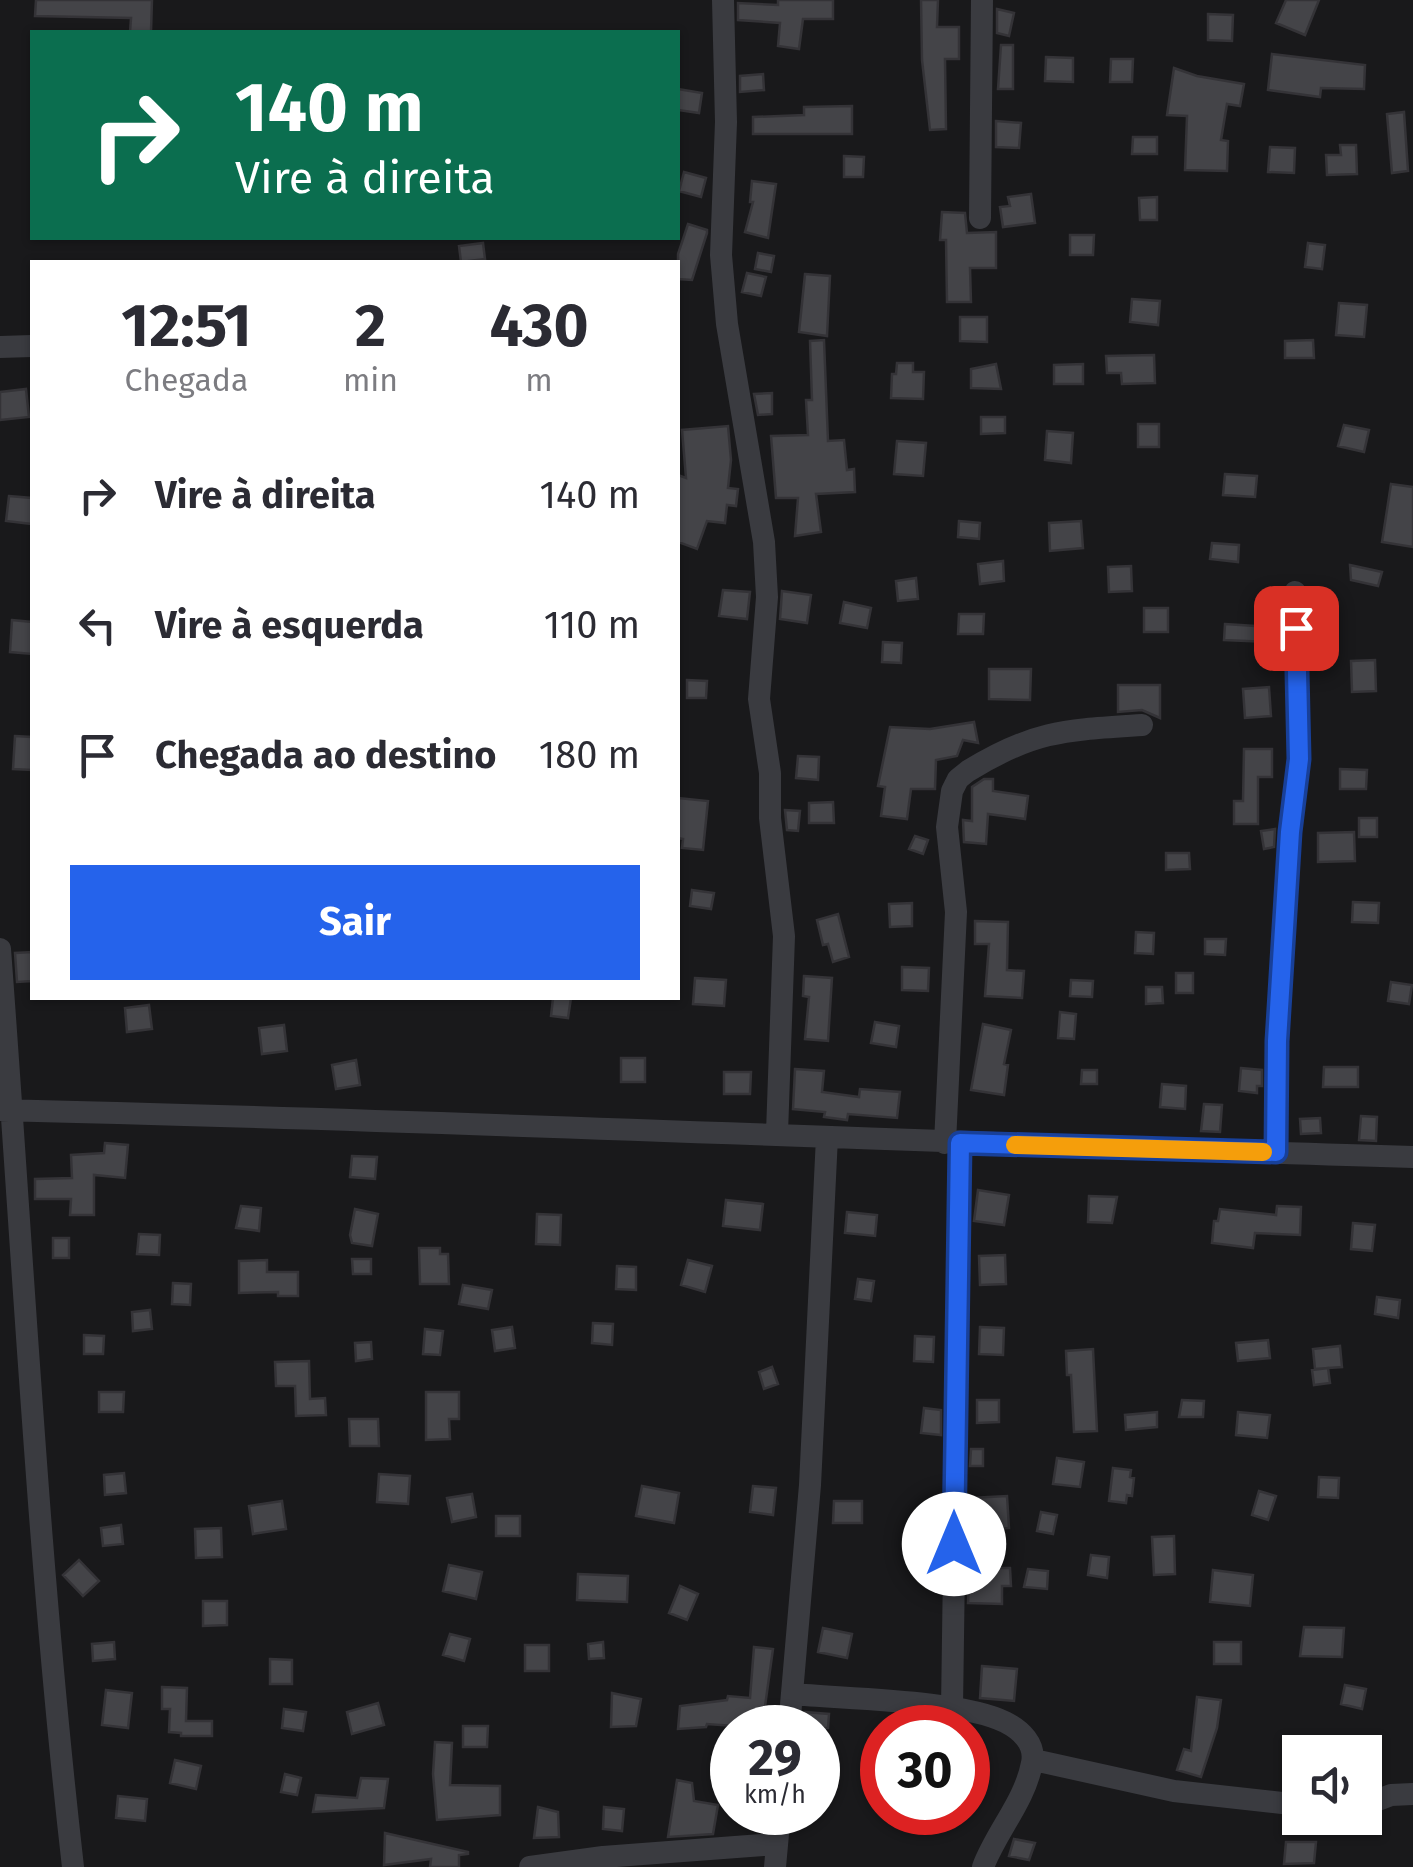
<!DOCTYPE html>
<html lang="pt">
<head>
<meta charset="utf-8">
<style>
	body { margin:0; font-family:"Fira Sans",sans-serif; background:#f2f2f3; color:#2b2b33; height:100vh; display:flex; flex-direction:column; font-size:38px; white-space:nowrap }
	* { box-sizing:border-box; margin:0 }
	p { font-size:32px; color:#7c7c81 }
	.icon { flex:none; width:55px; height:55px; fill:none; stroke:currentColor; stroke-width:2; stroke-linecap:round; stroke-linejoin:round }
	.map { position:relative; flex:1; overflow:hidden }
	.drawer { position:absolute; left:30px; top:260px; width:650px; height:740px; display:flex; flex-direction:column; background:#fff; border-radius:0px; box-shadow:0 2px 8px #0004 }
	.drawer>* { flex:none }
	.top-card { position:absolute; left:30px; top:30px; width:650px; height:210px; border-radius:0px; box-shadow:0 2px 8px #0004; background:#0b6e4f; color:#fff; overflow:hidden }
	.fabs { position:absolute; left:1282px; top:1735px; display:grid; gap:20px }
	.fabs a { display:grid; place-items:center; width:100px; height:100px; border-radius:0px; background:#fff; box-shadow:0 2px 8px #0004; font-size:50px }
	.speed { position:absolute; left:710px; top:1705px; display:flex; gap:20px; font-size:50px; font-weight:700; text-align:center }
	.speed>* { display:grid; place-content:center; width:130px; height:130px; border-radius:50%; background:#fff; box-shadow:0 2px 8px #0004; line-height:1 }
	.speed small { font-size:25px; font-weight:400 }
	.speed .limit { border:15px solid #d22; background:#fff; color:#111 }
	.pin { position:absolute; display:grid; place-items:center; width:85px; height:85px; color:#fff; margin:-42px; border-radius:20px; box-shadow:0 5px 15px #0006 }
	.me { position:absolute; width:110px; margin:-55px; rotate:0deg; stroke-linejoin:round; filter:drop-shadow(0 0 8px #0008) }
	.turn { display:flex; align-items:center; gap:35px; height:210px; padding:0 40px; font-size:45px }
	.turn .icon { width:130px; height:130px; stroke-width:2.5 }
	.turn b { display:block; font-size:70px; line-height:85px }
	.eta { display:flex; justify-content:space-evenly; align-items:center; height:170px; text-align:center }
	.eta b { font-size:60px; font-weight:700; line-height:70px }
	.cta { display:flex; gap:20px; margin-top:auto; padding:20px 40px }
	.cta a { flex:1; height:115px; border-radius:0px; background:#2563eb; color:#fff; font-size:40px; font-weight:700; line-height:115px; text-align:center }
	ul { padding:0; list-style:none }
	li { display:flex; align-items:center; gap:30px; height:130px; padding:0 40px }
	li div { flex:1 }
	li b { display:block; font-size:38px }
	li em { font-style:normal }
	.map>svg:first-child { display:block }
</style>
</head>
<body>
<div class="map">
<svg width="1413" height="1867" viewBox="0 0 1413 1867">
	<rect width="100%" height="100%" fill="#19191b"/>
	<path fill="#444448" stroke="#343337" stroke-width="2.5" d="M36 0H152L151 32H130L131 18 35 16Z
		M778 0H833V19H803L799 49 778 46 780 23 738 20V3L778 5Z
		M921 0H938L937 27H959V59H945L946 129 930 130 922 60Z
		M1286 0H1319L1305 35 1276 23Z
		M997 9 1014 13 1009 36 997 33Z
		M1208 14 1233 15 1232 41 1208 40Z
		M1001 45H1013V89H998Z
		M1272 54 1365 65 1364 89 1321 88 1320 97 1268 90Z
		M1046 57 1073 58V82L1045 81Z
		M1111 59H1133L1132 82H1110Z
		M1174 68 1197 76 1244 84 1240 106 1227 104 1221 140 1228 141 1227 171 1185 170 1187 116 1167 115Z
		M763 74 764 90 740 92V76Z
		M678 89 702 93 699 113 678 110Z
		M852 106V134H753V117L804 115V107Z
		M1404 112 1408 171 1392 173 1387 114Z
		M996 121 1021 123 1019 148 996 147Z
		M1133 137H1157V154H1132Z
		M1340 145H1356L1357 174 1327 175 1326 155H1341Z
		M1270 147 1295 148 1294 173 1268 172Z
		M844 156 864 157 863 177H844Z
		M684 172 706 178 701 197 679 191Z
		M752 181 776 184 768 238 745 232 753 202H750Z
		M1031 194 1035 223 1003 227 1000 207 1010 206 1008 197Z
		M1157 197V220H1140L1139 198Z
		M942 212 965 213 967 233 996 232V268H970L971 302H947L946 240H940Z
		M688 224 707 230V233L692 280 678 279V254Z
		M1070 235H1094L1093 255H1070Z
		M483 243 485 259 461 262 459 246Z
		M1308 243 1325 245 1322 269 1305 267Z
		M758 253 774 256 771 272 755 269Z
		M747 273 766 277 761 296 742 292Z
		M805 274 830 276 827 336 799 332Z
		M1132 299 1160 301 1158 325 1130 322Z
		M1339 303 1367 305 1364 337 1336 335Z
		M960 317H987V342L960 341Z
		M824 340 828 441 844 440 847 470 854 469 855 492 816 494 821 532 795 536 798 498H776L771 436 808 435 806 400H812L810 341Z
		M1313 340 1314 358H1285V341Z
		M1154 355 1155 383 1122 384 1121 373H1107L1106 356Z
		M897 363H913V372H924L923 399 891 398 892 374H896Z
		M996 364 1001 389 971 388V369Z
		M1083 364V384H1054V365Z
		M26 389 29 417 0 420V392Z
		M772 393V414L758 415 754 394Z
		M981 417H1005V433L981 434Z
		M1138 424H1159V447H1138Z
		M1344 425 1369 430 1364 452 1338 446Z
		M728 426 731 460 728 488 738 489 736 506 727 505 725 523 707 521 697 549 678 542V475L686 478 682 430Z
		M1047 431 1073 433 1071 463 1045 460Z
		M897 441 926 443 923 476 894 474Z
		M1225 474 1257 476 1255 497 1223 495Z
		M1391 484 1413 487V547L1382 542Z
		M9 496 32 498V524L6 521Z
		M959 521 980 523 979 539 958 537Z
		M1081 521 1083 548 1050 551 1049 523Z
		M1212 543 1239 545 1238 562 1210 559Z
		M1003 561 1004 581 980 584 978 564Z
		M1350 565 1382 572 1378 586 1351 580Z
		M1131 566 1132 591 1109 592 1108 567Z
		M916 578 918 599 898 601 896 581Z
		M723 590 750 592 747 619 719 616Z
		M782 591 811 595 807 623 780 619Z
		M844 602 871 608 867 628 840 623Z
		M1144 608H1168V632H1144Z
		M959 614H984L983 634H958Z
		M12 620 32 622V654L10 652Z
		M1225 624 1271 627 1269 642 1224 640Z
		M883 642 902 643 901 663 882 662Z
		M1375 660 1376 691 1352 692 1351 661Z
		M989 669H1031L1030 700 989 699Z
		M687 680 707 681 706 698H687Z
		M1118 685H1160V718L1142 710 1118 712Z
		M1269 687 1271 716 1245 718 1243 689Z
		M974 722 978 743 963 740 957 756 936 760 935 789H911L907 819 881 816 885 787 878 786 890 727 930 729Z
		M15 736 32 737V770L13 769Z
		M1244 749H1272V777H1258V824H1234V801H1243Z
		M798 756 819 757 818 780 796 778Z
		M1340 769 1367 770 1366 789H1340Z
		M984 779H993V791L1028 796 1025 819 988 814 986 844 964 842 963 820 972 821V787Z
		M678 798 708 801 703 850 682 848 683 839 678 838Z
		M833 802 834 823H809V803Z
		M785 810 800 811 798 831 787 830Z
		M1359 818H1377V837H1359Z
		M1275 829 1274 847 1264 849 1261 831Z
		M1354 832 1355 861 1318 862V833Z
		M915 836 928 840 923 854 909 849Z
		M1166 853H1189L1190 869 1166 870Z
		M692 890 714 893 711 909 690 906Z
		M1353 902 1379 903 1378 923 1352 922Z
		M912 903V926L890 927 889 904Z
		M838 914 849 957 833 962 828 944 823 945 817 920Z
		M975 921 1008 922 1007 970 1024 971 1022 998 985 996 989 944H975Z
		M1136 932 1154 933 1153 954 1135 953Z
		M1205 939H1226L1225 955 1205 954Z
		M32 952V981L17 982 15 953Z
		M902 967 929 968 928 991 902 990Z
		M1176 973H1193V993H1176Z
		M804 976 832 978 828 1041 805 1039 809 997 803 996Z
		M695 978 726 980 724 1006 693 1004Z
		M1071 980 1093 981 1092 997 1070 996Z
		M1391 982 1412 985 1409 1004 1388 1001Z
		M1146 987H1162L1163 1003 1146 1004Z
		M553 998H571L568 1018 551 1016Z
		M149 1005 152 1029 127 1032 125 1008Z
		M1060 1012 1076 1014 1074 1039 1058 1038Z
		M875 1022 899 1026 896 1047 871 1043Z
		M983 1024 1011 1030 1004 1064 1008 1065 1004 1095 971 1090Z
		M284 1025 287 1051 262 1054 259 1028Z
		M621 1058H645V1082H621Z
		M356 1060 360 1085 336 1089 332 1065Z
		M1324 1067H1358V1087H1323Z
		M1241 1068 1262 1070V1086H1257V1093L1239 1091Z
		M795 1069 824 1071 822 1092 859 1097 860 1089 900 1092 897 1118 848 1114 847 1120 824 1117 825 1112 793 1109Z
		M1082 1070H1097V1084H1081Z
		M724 1072H751L750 1094H724Z
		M1162 1084 1186 1086 1185 1109 1160 1107Z
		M1204 1104 1222 1105 1220 1132 1201 1131Z
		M1361 1116 1377 1117 1376 1141 1359 1140Z
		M1320 1118 1321 1133 1301 1134 1300 1119Z
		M105 1143 128 1145 125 1178 94 1175V1215H70L71 1199H35V1179L72 1178 71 1155 104 1153Z
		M352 1156 377 1157 375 1179 350 1177Z
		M978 1190 1009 1195 1004 1225 974 1221Z
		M1089 1196 1117 1197 1112 1223 1088 1222Z
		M726 1200 763 1204 760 1230 723 1226Z
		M241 1206 261 1208 259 1231 236 1228Z
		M1277 1206 1301 1207 1300 1235 1255 1233 1253 1248 1212 1243 1214 1221H1218L1220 1209 1276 1215Z
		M355 1209 378 1214 372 1246 352 1243 350 1235Z
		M847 1212 877 1215 875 1236 845 1233Z
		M537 1214 561 1215 560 1245 536 1244Z
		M1353 1223 1375 1225 1372 1251 1351 1249Z
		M139 1234 160 1235 159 1255 137 1254Z
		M53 1238H69V1258H53Z
		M419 1248H440V1254H448L449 1284H420Z
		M1005 1255 1006 1284 980 1285 979 1256Z
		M352 1259H371V1274H353Z
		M267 1260V1272H298V1296H278V1292L239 1293V1261Z
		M688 1260 712 1266 705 1292 681 1285Z
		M617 1266 636 1267V1290L616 1289Z
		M858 1279 874 1281 871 1301 855 1299Z
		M173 1283 191 1284 190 1305 172 1304Z
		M463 1285 492 1290 488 1309 459 1304Z
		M1377 1297 1400 1300 1398 1318 1375 1314Z
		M150 1310 152 1329 133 1331 132 1312Z
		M593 1323 613 1324 612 1345 592 1343Z
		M512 1327 515 1348 495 1351 492 1330Z
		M980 1327 1004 1328 1003 1355 979 1354Z
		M425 1329 443 1331 440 1355 423 1354Z
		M84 1335 104 1336 103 1354H84Z
		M915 1336 934 1337 933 1362 914 1361Z
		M1268 1340 1270 1358 1238 1361 1236 1343Z
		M371 1342 372 1359 356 1361 355 1343Z
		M1340 1346 1342 1367 1315 1369 1313 1349Z
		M1093 1349 1097 1431 1074 1432 1071 1375H1067L1066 1351Z
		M309 1361 310 1399 325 1398 326 1415 296 1416 295 1386H276L275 1362Z
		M772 1367 778 1384 764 1389 759 1372Z
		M1328 1368 1330 1383 1314 1385 1312 1370Z
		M99 1392H124L123 1412H99Z
		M426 1392H459V1419H449L450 1439 426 1440Z
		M977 1400H999V1422L977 1423Z
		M1182 1400 1204 1401 1203 1417H1179Z
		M924 1408 941 1410V1435L921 1433Z
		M1157 1412V1427L1126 1430 1125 1415Z
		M1238 1412 1270 1415 1267 1438 1236 1435Z
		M349 1419H378L379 1446H350Z
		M971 1449H983V1466H970Z
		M1057 1458 1084 1462 1080 1487 1053 1484Z
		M1113 1468 1131 1470 1130 1477 1134 1478 1132 1496 1127 1495 1126 1503 1109 1501Z
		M124 1473 126 1493 105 1495 104 1475Z
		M379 1474 410 1476 408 1504 377 1502Z
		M1319 1477 1339 1478 1338 1498 1318 1497Z
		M642 1486 679 1493 674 1523 636 1516Z
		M753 1486 776 1488 773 1515 750 1512Z
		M1259 1491 1276 1496 1268 1520 1252 1515Z
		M472 1494 476 1517 452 1522 447 1498Z
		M1007 1496 1009 1528 970 1530V1498Z
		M282 1501 286 1529 253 1534 249 1506Z
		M834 1501H862V1523H833Z
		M1041 1512 1057 1515 1053 1534 1037 1531Z
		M496 1516H520V1536H496Z
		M121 1525 123 1544 103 1546 101 1528Z
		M221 1528 222 1557 196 1558 195 1529Z
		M1174 1536 1175 1574 1154 1575 1152 1537Z
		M1091 1555 1109 1557 1107 1578 1088 1575Z
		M79 1560 99 1581 83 1596 63 1575Z
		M449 1565 482 1572 476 1599 443 1591Z
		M974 1568H1010L1011 1586H1002V1604L968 1603 969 1579Z
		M1028 1569 1048 1571 1047 1589 1024 1587Z
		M1213 1570 1253 1575 1250 1606 1210 1602Z
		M578 1574 628 1576 627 1602 577 1600Z
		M680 1586 698 1594 687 1620 669 1613Z
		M203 1601H227V1625L203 1626Z
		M1304 1627 1344 1628 1342 1657 1300 1656Z
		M823 1628 852 1634 847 1658 818 1652Z
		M450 1634 470 1639 464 1661 443 1655Z
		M114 1642 115 1659 93 1661 92 1644Z
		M603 1642 604 1658 589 1659 588 1644Z
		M1214 1642H1241V1664H1214Z
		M525 1645H549V1671H525Z
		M754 1647 773 1649 762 1728 707 1724 706 1727 678 1729 680 1706 727 1700 728 1696 750 1698Z
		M270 1659 292 1660V1684H270Z
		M982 1666 1017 1669 1014 1701 980 1698Z
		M1345 1685 1366 1689 1362 1709 1341 1704Z
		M162 1687 187 1688 186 1721H212V1736H181V1733L169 1732 170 1709H162Z
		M106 1690 132 1693 128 1728 102 1725Z
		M612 1693 641 1699 636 1726 611 1727Z
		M1197 1697 1221 1700 1217 1728 1201 1777 1177 1770 1184 1749 1191 1751Z
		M378 1703 384 1725 352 1734 347 1712Z
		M284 1709 306 1712 303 1731 282 1728Z
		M805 1712 829 1714 828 1728H804Z
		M463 1726H488L487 1747H463Z
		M435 1742 452 1743 450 1785 500 1786V1815L437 1820 433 1774Z
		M175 1760 201 1766 196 1789 170 1783Z
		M285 1774 301 1778 297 1795 281 1792Z
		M361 1778 388 1779 384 1808 313 1812 316 1795 357 1798Z
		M677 1780 692 1783 694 1801 718 1805 713 1834 668 1837Z
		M118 1796 147 1799 145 1821 116 1818Z
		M538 1807 558 1812 559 1837 534 1838Z
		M604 1807 624 1809 622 1831 603 1829Z
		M385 1833 468 1852V1854L459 1855V1867H430L431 1859 384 1865Z
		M1014 1839 1035 1843 1029 1860 1009 1856Z
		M1286 1842H1316L1314 1863 1284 1864Z"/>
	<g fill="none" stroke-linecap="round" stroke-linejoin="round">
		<path stroke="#3a3b40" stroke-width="22" d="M723 0 726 122 721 255 727 324 764 542 767 597 759 699 770 773V818L784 936 777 1133
			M980 218 982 0
			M0 347 32 346
			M0 949C23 1255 38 1562 73 1867
			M0 1110C471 1121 942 1143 1413 1157
			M945 1143 956 912 947 827 952 791 958 779 968 771C1035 730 1066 730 1142 725
			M1276 1153 1277 1041 1290 832 1299 759 1295 592
			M793 1694C846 1699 961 1700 1005 1722 1021 1730 1036 1744 1032 1763 1025 1801 996 1832 983 1867
			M952 1708 960 1143
			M789 1728 810 1485 827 1137
			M1034 1760 1174 1791 1300 1805
			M1365 1805 1391 1795 1413 1794
			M530 1867 603 1857 776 1844
			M775 1867 780 1812"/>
	</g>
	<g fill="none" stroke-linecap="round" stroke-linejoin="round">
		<defs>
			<path id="route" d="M954 1544 960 1143 1276 1152 1277 1041 1290 832 1299 759 1296 628"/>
		</defs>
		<use href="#route" stroke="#184099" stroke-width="25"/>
		<use href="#route" stroke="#2563eb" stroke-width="18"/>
		<path stroke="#f59e0b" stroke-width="18" d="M1015 1145 1263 1152"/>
	</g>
</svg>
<div class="fabs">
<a><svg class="icon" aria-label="sound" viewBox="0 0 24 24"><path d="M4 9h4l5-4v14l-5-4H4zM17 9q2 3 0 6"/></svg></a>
</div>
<div class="speed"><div>29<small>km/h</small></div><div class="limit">30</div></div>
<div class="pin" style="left:1296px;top:628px;background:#d93025"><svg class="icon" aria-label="arrive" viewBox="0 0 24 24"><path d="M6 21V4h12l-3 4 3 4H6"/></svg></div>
<svg class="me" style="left:954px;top:1544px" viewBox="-20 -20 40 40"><circle r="19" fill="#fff"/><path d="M0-13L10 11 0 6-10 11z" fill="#2563eb"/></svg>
<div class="top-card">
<div class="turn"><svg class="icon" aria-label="right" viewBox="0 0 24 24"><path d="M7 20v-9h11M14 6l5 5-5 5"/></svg><div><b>140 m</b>Vire à direita</div></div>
</div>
<section class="drawer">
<div class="eta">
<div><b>12:51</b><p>Chegada</p></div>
<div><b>2</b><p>min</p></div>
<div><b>430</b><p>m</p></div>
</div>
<ul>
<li><svg class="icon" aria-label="right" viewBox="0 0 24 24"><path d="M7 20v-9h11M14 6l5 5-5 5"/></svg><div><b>Vire à direita</b></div><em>140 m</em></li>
<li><svg class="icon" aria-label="left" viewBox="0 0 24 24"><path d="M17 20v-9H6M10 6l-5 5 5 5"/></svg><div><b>Vire à esquerda</b></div><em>110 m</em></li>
<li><svg class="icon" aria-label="arrive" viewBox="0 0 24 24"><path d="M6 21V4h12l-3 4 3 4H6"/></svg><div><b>Chegada ao destino</b></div><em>180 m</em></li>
</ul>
<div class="cta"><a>Sair</a></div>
</section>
</div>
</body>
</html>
